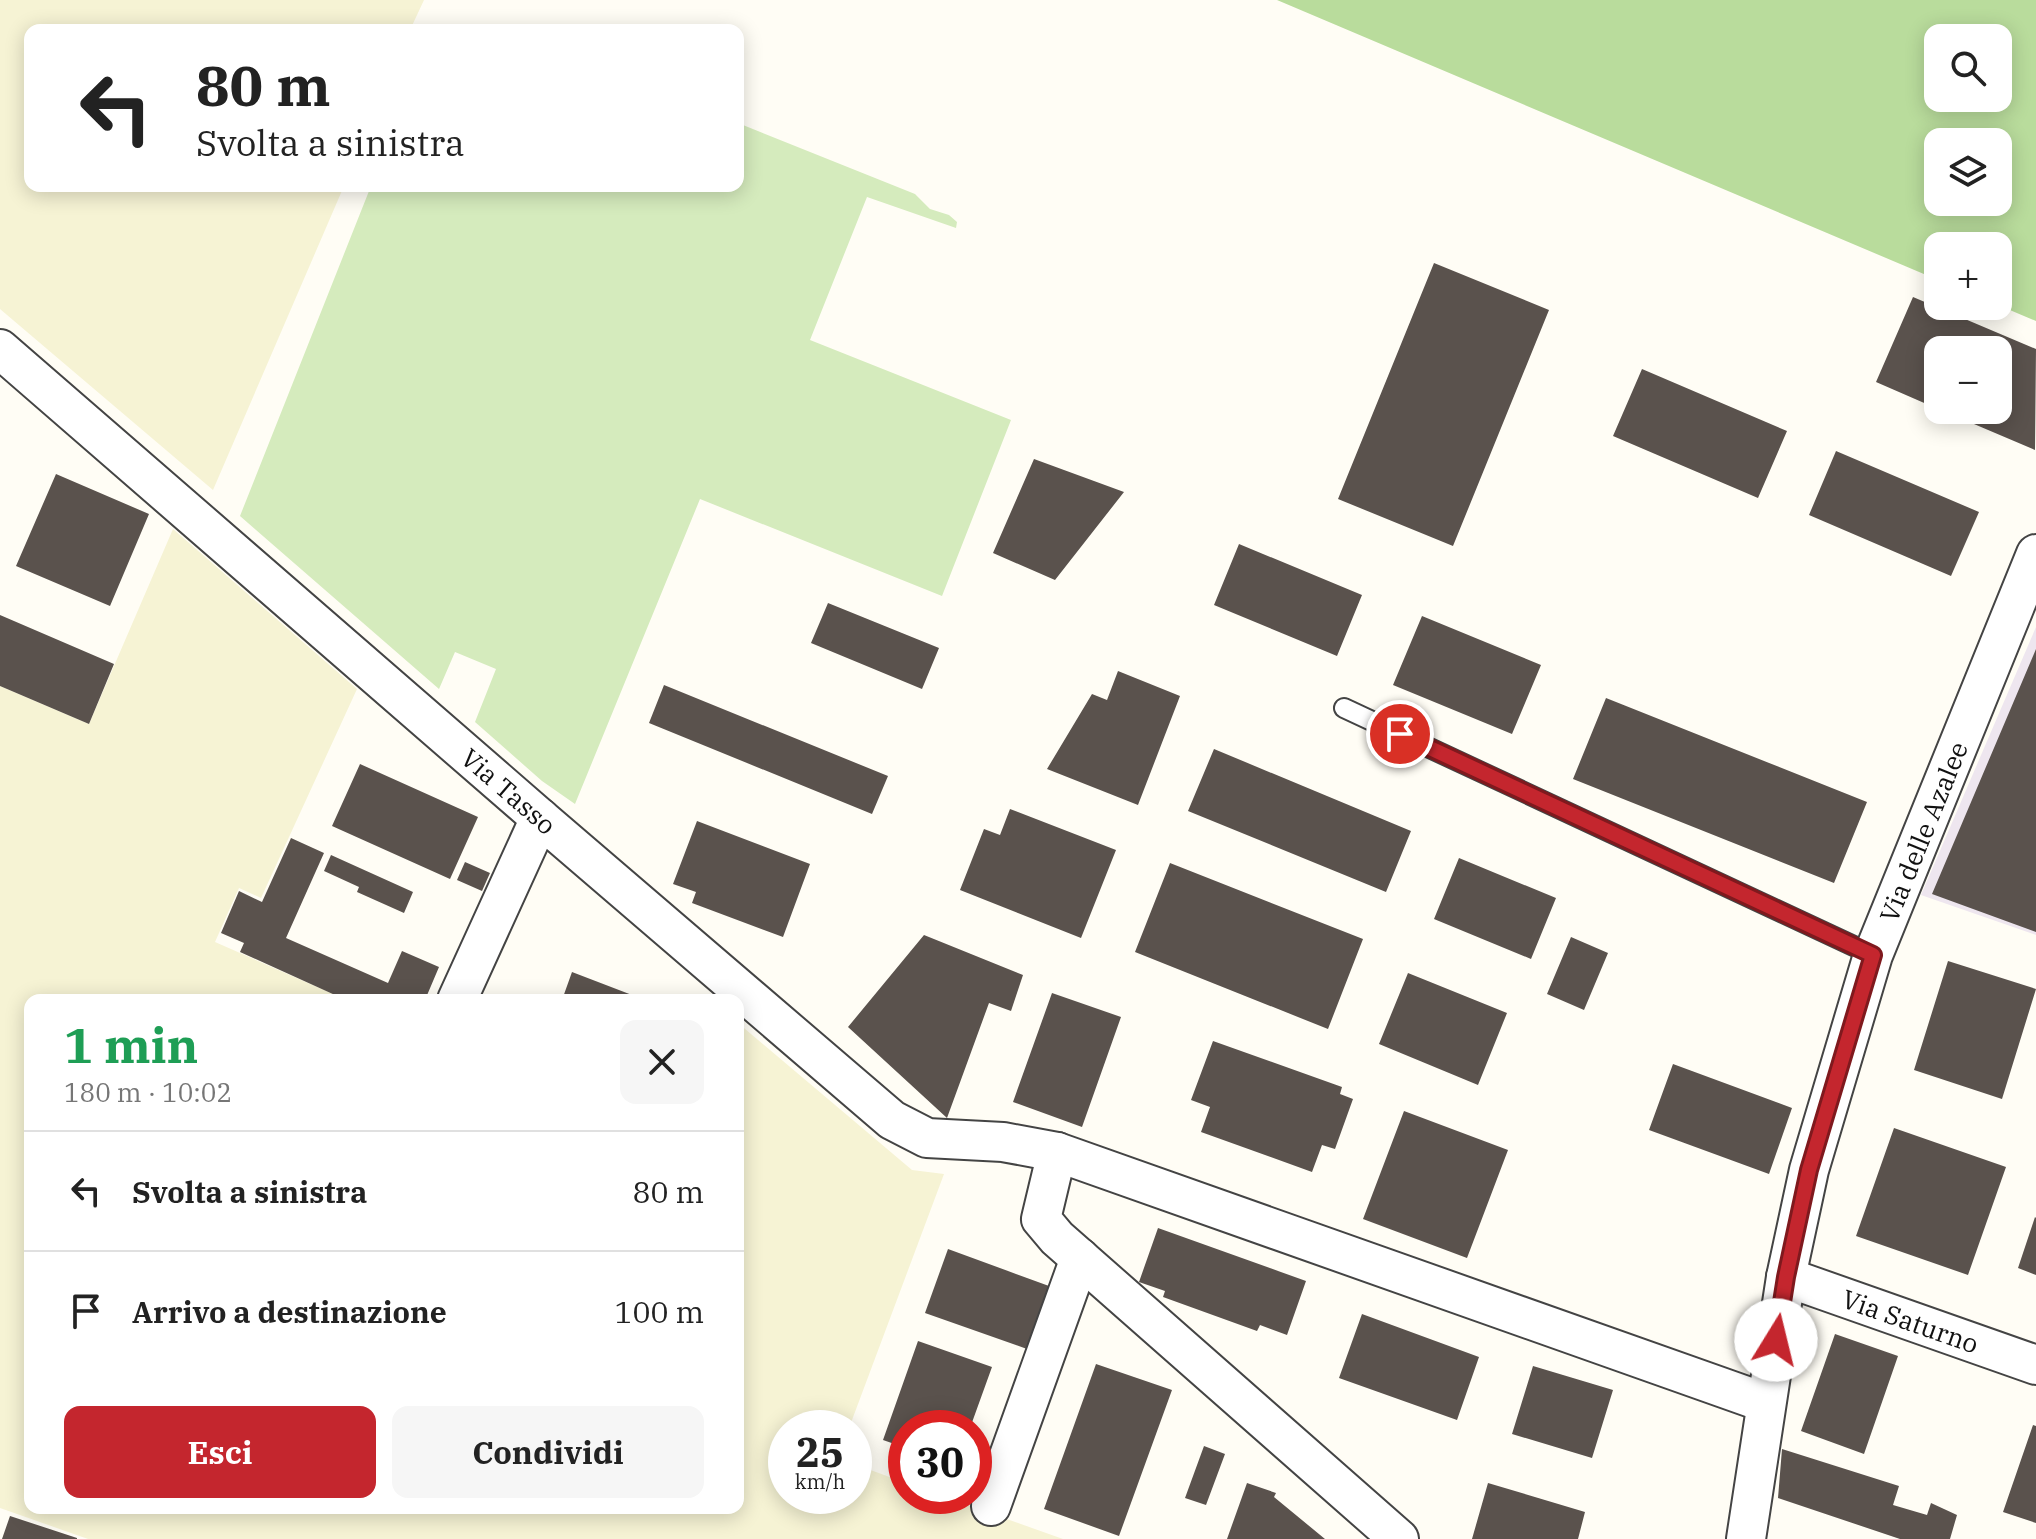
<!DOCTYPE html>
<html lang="it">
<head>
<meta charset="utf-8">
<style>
	body { margin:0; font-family:"IBM Plex Serif",serif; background:#f6f6f6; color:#222; height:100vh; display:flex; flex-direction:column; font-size:30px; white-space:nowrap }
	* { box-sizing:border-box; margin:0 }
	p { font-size:26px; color:#767676 }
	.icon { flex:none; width:44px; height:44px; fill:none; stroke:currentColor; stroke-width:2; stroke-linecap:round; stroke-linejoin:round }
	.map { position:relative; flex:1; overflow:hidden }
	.drawer { position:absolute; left:24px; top:994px; width:720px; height:520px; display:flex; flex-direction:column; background:#fff; border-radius:16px; box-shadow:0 4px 20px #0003 }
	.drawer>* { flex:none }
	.banner { position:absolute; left:24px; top:24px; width:720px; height:168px; border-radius:16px; box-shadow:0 4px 20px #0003; background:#fff; color:#222; overflow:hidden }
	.buttons { position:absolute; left:1924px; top:24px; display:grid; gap:16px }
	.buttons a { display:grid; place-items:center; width:88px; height:88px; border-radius:16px; background:#fff; box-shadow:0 4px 20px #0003; font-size:40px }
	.speed { position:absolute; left:768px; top:1410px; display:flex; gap:16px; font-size:40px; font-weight:700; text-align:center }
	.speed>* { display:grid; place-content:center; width:104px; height:104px; border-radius:50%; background:#fff; box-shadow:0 4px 20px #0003; line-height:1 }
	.speed small { font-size:20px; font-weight:400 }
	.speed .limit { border:12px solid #d22; background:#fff; color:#111 }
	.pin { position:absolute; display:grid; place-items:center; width:68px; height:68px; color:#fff; margin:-34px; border:4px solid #fff; border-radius:50%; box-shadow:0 2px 8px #0007 }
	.me { position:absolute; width:88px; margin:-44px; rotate:9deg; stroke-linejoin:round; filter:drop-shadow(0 0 6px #0008) }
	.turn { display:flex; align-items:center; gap:28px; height:168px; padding:0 40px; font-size:36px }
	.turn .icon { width:104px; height:104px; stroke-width:2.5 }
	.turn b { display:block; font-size:56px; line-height:68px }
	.round { display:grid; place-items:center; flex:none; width:84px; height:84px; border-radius:16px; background:#f6f6f6 }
	.summary { display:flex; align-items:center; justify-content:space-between; height:136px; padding:0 40px }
	h1 { font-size:48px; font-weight:700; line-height:60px; color:#1e9e55 }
	.button { display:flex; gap:16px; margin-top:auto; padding:16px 40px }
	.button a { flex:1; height:92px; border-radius:16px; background:#c4262e; color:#fff; font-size:32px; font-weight:700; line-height:92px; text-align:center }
	.button a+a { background:#f6f6f6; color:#222 }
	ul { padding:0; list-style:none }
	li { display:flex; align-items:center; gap:24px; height:120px; padding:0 40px; border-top:2px solid #e0e0e0 }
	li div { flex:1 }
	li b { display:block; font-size:30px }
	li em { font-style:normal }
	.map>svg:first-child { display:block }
</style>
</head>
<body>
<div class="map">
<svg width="2036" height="1539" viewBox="0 0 2036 1539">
	<rect width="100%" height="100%" fill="#fffdf5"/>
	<path fill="#eee6ef" d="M2036 627V935L1921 895Z"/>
	<path fill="#f6f3d4" d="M0 0H424L410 30H30V186H344L213 490 0 309Z
		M173 529 357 689 261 898 239 888 215 942 347 1000H30V1508H738V1023L912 1170 944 1174 849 1428H786V1496H854V1464L906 1483V1496H942L1063 1539H88L0 1508V686L89 724Z"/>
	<path fill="#d5ebbd" d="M738 123 915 194 930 209 949 215 957 222 956 228 867 197 810 340 1011 420 942 596 700 499 575 804 542 781 475 722 496 669 455 652 439 689 240 516 371 186H738Z"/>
	<path fill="#b9dc9c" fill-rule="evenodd" d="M1277 0H2036V321L1998 305V246H1938V280ZM1938 38H1998V98H1938ZM1938 142H1998V202H1938Z"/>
	<path fill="#5a524d" d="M1434 263 1549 310 1453 546 1338 499Z
		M1913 297 2036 349 2035 450 1941 410H1998V350H1938V409L1876 382Z
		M1642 369 1787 431 1758 498 1613 436Z
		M1836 451 1979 512 1951 576 1809 515Z
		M1034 459 1124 492 1055 580 993 553Z
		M56 474 149 514 110 606 16 566Z
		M1239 544 1362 595 1337 656 1214 605Z
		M828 603 939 648 922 689 811 643Z
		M0 615 114 664 89 724 0 686Z
		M1422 616 1541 665 1512 734 1393 685Z
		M2036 649V932L1932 894Z
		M1118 671 1180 696 1138 805 1047 769 1092 694 1107 700Z
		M664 685 888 776 872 814 649 723Z
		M1606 698 1867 802 1834 883 1573 779Z
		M1214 749 1411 831 1386 892 1188 811Z
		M360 764 478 817 450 879 332 826Z
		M1010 809 1116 850 1081 938 960 890 984 829 1000 835Z
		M697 821 810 864 783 937 692 903 696 892 673 884Z
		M291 838 324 853 286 938 388 983 402 951 439 967 425 1000H346L240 952 244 943 221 933 239 891 262 902Z
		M331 855 413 892 404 913 357 892 359 887 324 871Z
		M1459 858 1556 898 1531 959 1434 919Z
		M465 862 490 873 482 891 457 880Z
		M1170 863 1363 939 1328 1029 1135 952Z
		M924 935 1023 975 1011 1011 989 1003 947 1118 848 1027Z
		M1571 937 1608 953 1584 1010 1547 994Z
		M1948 961 2036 989 2002 1099 1914 1070Z
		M572 972 645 1000H562Z
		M1408 973 1507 1013 1478 1085 1379 1044Z
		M1052 993 1121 1017 1082 1127 1013 1102Z
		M1213 1041 1342 1087 1340 1094 1353 1099 1335 1149 1322 1145 1312 1172 1201 1132 1210 1107 1191 1100Z
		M1673 1064 1792 1108 1769 1174 1649 1130Z
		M1404 1111 1508 1150 1467 1258 1363 1219Z
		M1894 1128 2006 1167 1968 1275 1856 1236Z
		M2035 1217 2036 1218V1275L2018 1268Z
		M1158 1228 1306 1281 1287 1335 1260 1325 1257 1331 1163 1297 1165 1291 1139 1282Z
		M948 1249 1049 1286 1027 1349 925 1313Z
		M1362 1314 1479 1357 1457 1420 1339 1378Z
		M1835 1334 1898 1356 1864 1454 1801 1431Z
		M918 1341 992 1367 970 1428H906V1448L883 1440Z
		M1096 1364 1172 1390 1119 1536 1044 1509Z
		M1533 1366 1613 1390 1592 1458 1512 1434Z
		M2033 1425 2036 1426V1523L2003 1512Z
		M1204 1446 1225 1454 1206 1505 1185 1498Z
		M1782 1449 1899 1486 1893 1505 1927 1515 1931 1503 1957 1515 1950 1539H1900L1778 1498Z
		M1247 1483 1276 1493 1274 1497 1325 1539H1227Z
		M1488 1483 1585 1512 1578 1539H1472Z
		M10 1516 77 1538V1539H2Z"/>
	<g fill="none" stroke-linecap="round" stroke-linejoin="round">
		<defs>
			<path id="service" d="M1344 708 1873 955"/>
			<g id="minor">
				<path id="s1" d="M0 349 540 818 892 1120 927 1138 1003 1142 1057 1152 1766 1403"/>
				<path d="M457 1000 540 818"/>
				<path d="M1057 1152 1041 1219 1057 1238 1399 1539"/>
				<path id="s2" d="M1786 1277 2036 1365"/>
				<path d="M991 1506 1080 1258"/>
				<path id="s3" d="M1746 1539 1786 1277 1809 1170 1873 955 2036 554"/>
			</g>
		</defs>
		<use href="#service" stroke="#444" stroke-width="22"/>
		<use href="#minor" stroke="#444" stroke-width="42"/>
		<use href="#service" stroke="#fff" stroke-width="18"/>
		<use href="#minor" stroke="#fff" stroke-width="38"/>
	</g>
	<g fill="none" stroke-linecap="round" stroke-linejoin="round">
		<defs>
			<path id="route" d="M1400 734 1873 955 1809 1170 1786 1277 1776 1340"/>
		</defs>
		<use href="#route" stroke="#7f191e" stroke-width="20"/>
		<use href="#route" stroke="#c4262e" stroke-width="14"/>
	</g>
	<g text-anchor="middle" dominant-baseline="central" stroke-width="8" stroke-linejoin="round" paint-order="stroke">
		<g font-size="26" fill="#111" stroke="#fff">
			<text stroke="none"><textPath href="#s1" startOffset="674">Via Tasso</textPath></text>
			<text stroke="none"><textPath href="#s3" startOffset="732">Via delle Azalee</textPath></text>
			<text stroke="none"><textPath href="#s2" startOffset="132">Via Saturno</textPath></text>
		</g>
	</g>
</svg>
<div class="buttons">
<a><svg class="icon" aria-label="search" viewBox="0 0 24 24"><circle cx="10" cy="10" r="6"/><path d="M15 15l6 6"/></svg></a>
<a><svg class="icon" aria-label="layers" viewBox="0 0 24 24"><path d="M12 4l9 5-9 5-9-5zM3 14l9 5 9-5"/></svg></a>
<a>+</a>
<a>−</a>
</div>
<div class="speed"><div>25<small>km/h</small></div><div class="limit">30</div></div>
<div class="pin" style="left:1400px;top:734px;background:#d93025"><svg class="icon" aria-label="arrive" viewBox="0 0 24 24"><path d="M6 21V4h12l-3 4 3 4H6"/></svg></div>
<svg class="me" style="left:1776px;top:1340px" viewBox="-20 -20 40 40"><circle r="19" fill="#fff"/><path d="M0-13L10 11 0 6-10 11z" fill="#c4262e"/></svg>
<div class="banner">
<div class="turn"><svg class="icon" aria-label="left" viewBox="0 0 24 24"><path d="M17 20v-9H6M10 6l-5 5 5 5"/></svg><div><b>80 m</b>Svolta a sinistra</div></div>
</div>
<section class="drawer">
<div class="summary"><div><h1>1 min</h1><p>180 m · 10:02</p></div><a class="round"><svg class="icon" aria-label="close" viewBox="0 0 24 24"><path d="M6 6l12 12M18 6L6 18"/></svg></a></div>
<ul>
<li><svg class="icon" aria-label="left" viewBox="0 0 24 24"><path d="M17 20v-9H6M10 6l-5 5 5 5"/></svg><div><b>Svolta a sinistra</b></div><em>80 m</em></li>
<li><svg class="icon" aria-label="arrive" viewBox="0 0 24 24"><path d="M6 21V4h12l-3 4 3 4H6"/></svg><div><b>Arrivo a destinazione</b></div><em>100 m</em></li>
</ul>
<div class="button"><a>Esci</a><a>Condividi</a></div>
</section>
</div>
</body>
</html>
